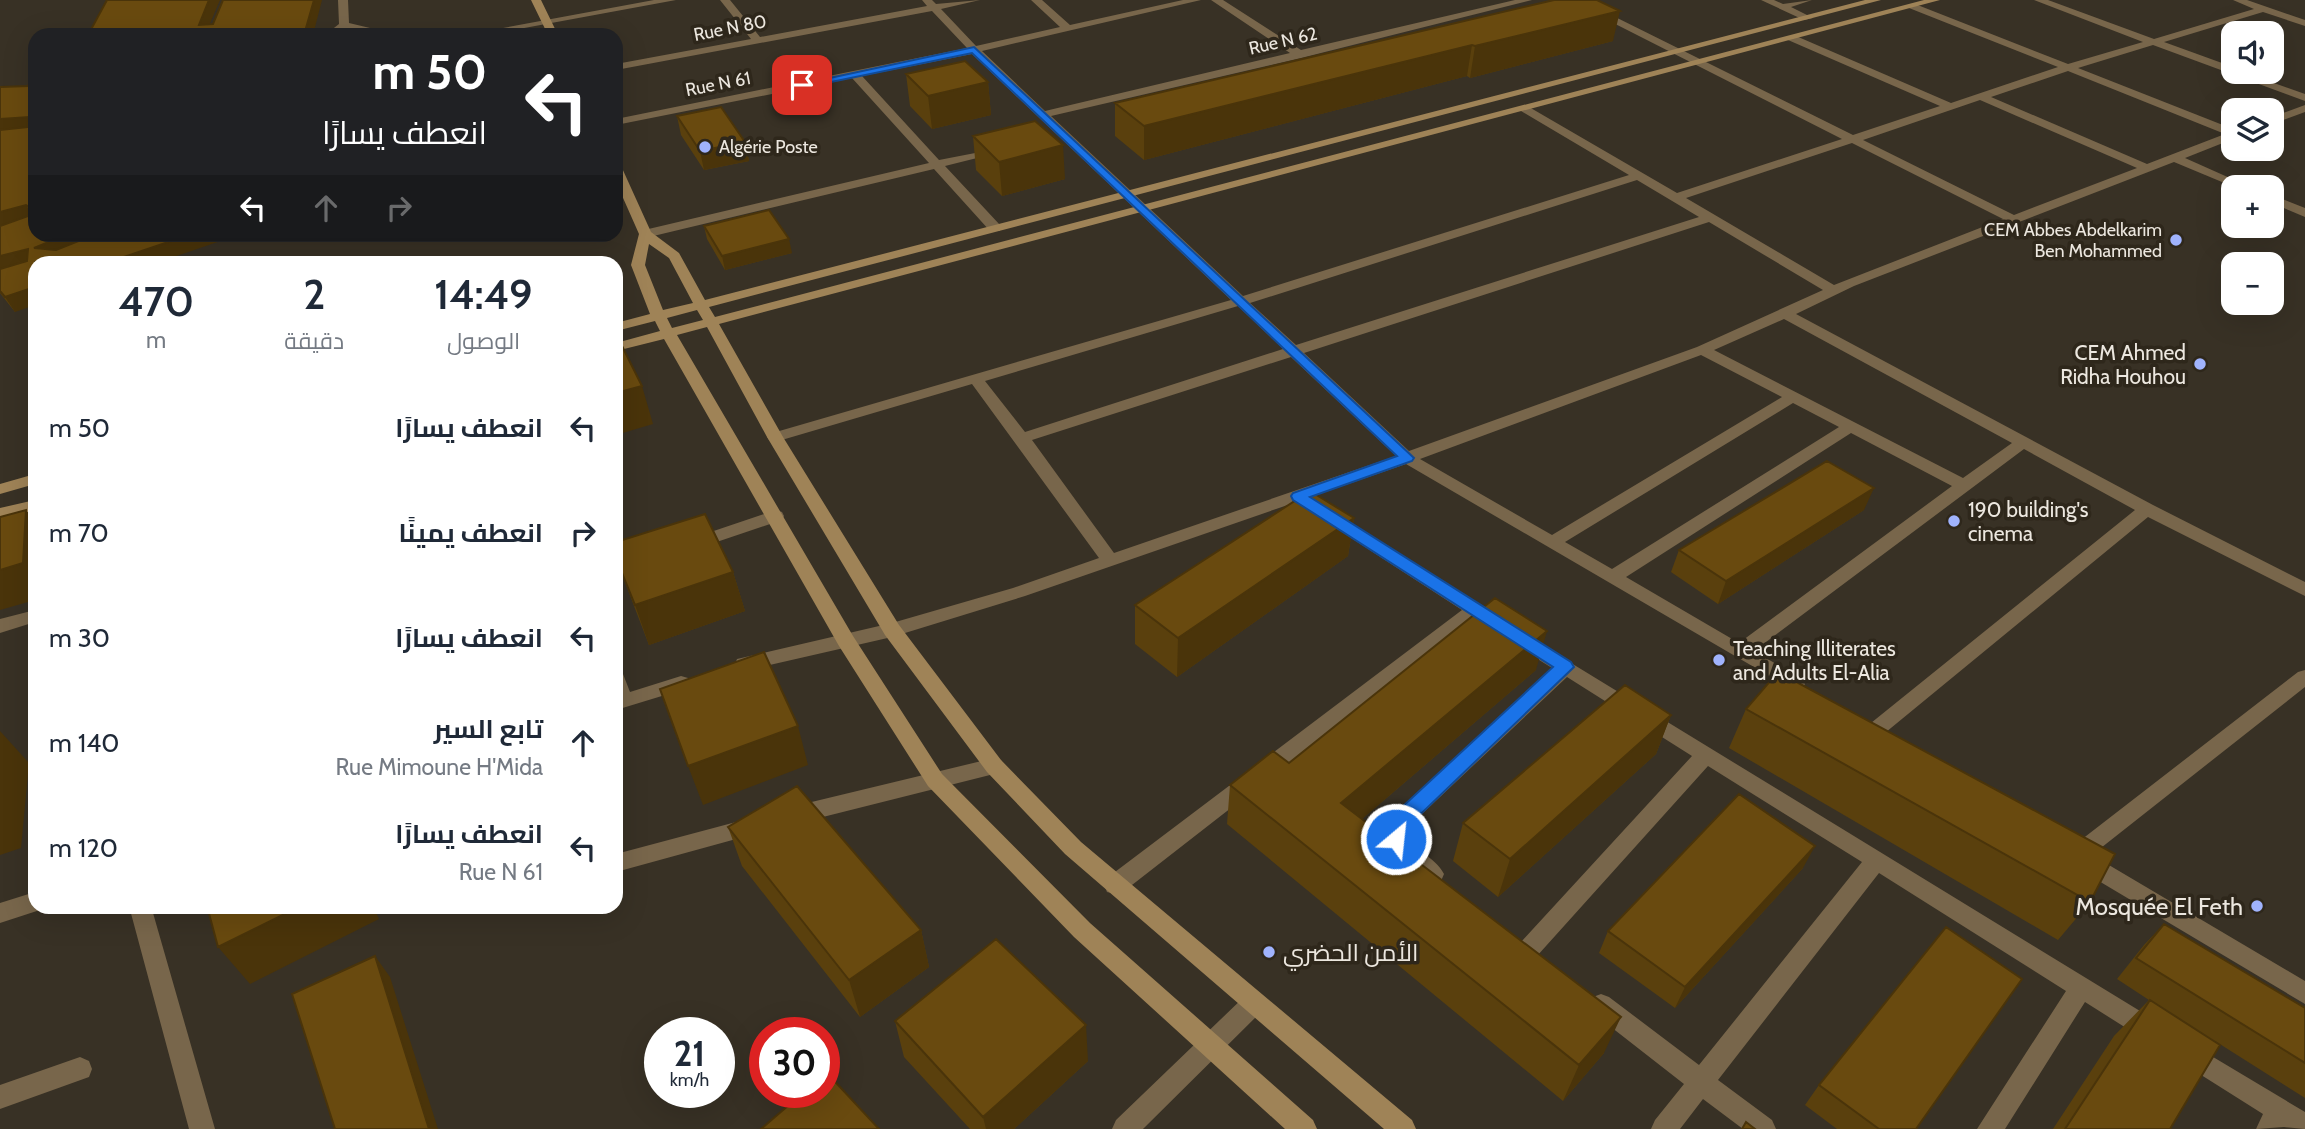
<!DOCTYPE html>
<html lang="ar">
<head>
<meta charset="utf-8">
<style>
	body { margin:0; font-family:Cabin,Cairo,sans-serif; background:#f2f2f3; color:#1f2937; direction:rtl; height:100vh; display:flex; flex-direction:column; font-size:26px; white-space:nowrap }
	* { box-sizing:border-box; margin:0 }
	p { font-size:23px; color:#747a83 }
	.icon { flex:none; width:38px; height:38px; fill:none; stroke:currentColor; stroke-width:2; stroke-linecap:round; stroke-linejoin:round }
	.map { position:relative; flex:1; overflow:hidden; direction:ltr }
	.details { position:absolute; left:28px; top:256px; width:595px; height:658px; display:flex; flex-direction:column; background:#fff; border-radius:21px; box-shadow:0 7px 28px #0002; direction:rtl }
	.details>* { flex:none }
	.banner { position:absolute; left:28px; top:28px; width:595px; height:214px; border-radius:21px; box-shadow:0 7px 28px #0002; direction:rtl; background:#202124; color:#fff; overflow:hidden }
	.buttons { position:absolute; left:2221px; top:21px; display:grid; gap:14px }
	.buttons a { display:grid; place-items:center; width:63px; height:63px; border-radius:14px; background:#fff; box-shadow:0 7px 28px #0002; font-size:35px }
	.speed { position:absolute; left:644px; top:1017px; display:flex; gap:14px; font-size:35px; font-weight:700; text-align:center }
	.speed>* { display:grid; place-content:center; width:91px; height:91px; border-radius:50%; background:#fff; box-shadow:0 7px 28px #0002; line-height:1 }
	.speed small { font-size:18px; font-weight:400 }
	.speed .limit { border:10px solid #d22; background:#fff; color:#111 }
	.pin { position:absolute; display:grid; place-items:center; width:60px; height:60px; color:#fff; margin:-30px; border-radius:14px; box-shadow:0 4px 10px #0006 }
	.me { position:absolute; width:77px; margin:-38px; rotate:28deg; stroke-linejoin:round; filter:drop-shadow(0 0 5px #0008) }
	.turn { display:flex; align-items:center; gap:24px; height:147px; padding:0 21px; font-size:32px }
	.turn .icon { width:91px; height:91px; stroke-width:2.5 }
	.turn b { display:block; font-size:49px; line-height:60px }
	.lanes { display:flex; align-items:center; height:66px; padding:0 21px; background:#0003; justify-content:center; gap:35px; direction:ltr }
	.lanes .off { opacity:.35 }
	.eta { display:flex; justify-content:space-evenly; align-items:center; height:119px; text-align:center }
	.eta b { font-size:42px; font-weight:600; line-height:49px }
	ul { padding:0; list-style:none }
	li { display:flex; align-items:center; gap:21px; height:105px; padding:0 21px }
	li div { flex:1 }
	li b { display:block; font-size:26px }
	li em { font-style:normal }
	.map>svg:first-child { display:block }
</style>
</head>
<body>
<div class="map">
<svg width="2305" height="1129" viewBox="0 0 2305 1129">
	<rect width="100%" height="100%" fill="#383125"/>
	<g fill="none" stroke-linecap="round" stroke-linejoin="round">
		<path fill="#78664b" fill-rule="evenodd" d="M338 0H348L349 23 370 28 373 35H363L362 32 346 28 337 35H325L339 24Z
			M654 0H676L487 35H465Z
			M720 0H730L760 37 927 6 922 0H932L936 4 980 0 941 9 976 46 1060 27 1031 0H1042L1070 25 1183 0H1201L982 51 1045 111 1290 53 1211 0H1223L1301 50 1515 0H1532L1301 58 1051 116 1243 296 1629 175 1521 111V107H1529L1677 193 1842 139 1568 0H1581L1853 135 1940 106 1788 40V36H1796L1951 103 2058 67 1909 8V4H1915L2068 64 2143 42 2034 0H2048L2154 39 2254 9 2233 0H2247L2305 20V26L2263 12 2164 42 2233 67V72H2243L2305 94V101L2153 45 2078 68 2233 129V139L2185 158 2250 187H2234L2174 162 1854 286 1796 314 2153 505 2305 582V596L2148 517 1880 737 1873 740 1866 737 1863 732 1866 727 2135 510 2024 449 1754 651 1802 679 1805 684 1802 689 1795 691 1406 464 1025 596 892 637 744 671 737 669 735 664 737 659 892 623 1013 588 1099 558 972 384 775 442 769 440 767 437 769 434 1231 300 972 54 862 76 939 160 1001 148V152L945 166 1000 225V231H990L934 169 645 238 640 237V231L929 163 852 78 616 125V119L967 48 932 11 616 70V64L751 39ZM2068 71 2225 134 2147 164 1991 97ZM1980 100 2137 168 2014 215 1863 140ZM1852 143 2003 219 1834 285 1686 198ZM1637 180 1699 217 1296 345 1250 303ZM1709 222 1823 290 1697 347 1409 451 1304 353ZM1238 306 1283 349 1025 432 985 381ZM1784 319 2012 443 1963 478 1714 350ZM1701 355 1782 397 1552 535 1420 459ZM1291 357 1396 456 1114 553 1032 440ZM1793 403 1839 427 1612 569 1565 542ZM1851 433 1952 486 1739 643 1626 577Z
			M1761 0H1774L1783 4 1812 0 1791 7 1813 18 1804 20Z
			M2305 105V112L2272 124V117Z
			M2272 195 2305 208V217L2272 203Z
			M776 510 782 512 784 516 782 520 693 550 684 544 687 540Z
			M1334 513 1505 620 1508 625 1505 630H1493L1475 618 1123 892 1115 894 1107 892 1104 885 1107 878 1462 610 1328 523 1326 519 1328 515Z
			M35 610V622L0 633V619Z
			M1522 633 2158 1022 2162 1030 2158 1038 2150 1041 2142 1038 2085 1002 2005 1129H1977L2066 991 1879 873 1718 1080 1772 1120 1776 1129H1743L1703 1099 1680 1129H1651L1655 1120 1684 1084 1593 1013 1589 1005 1593 997 1601 994 1609 997 1699 1065 1862 862 1708 766 1537 956 1529 959 1521 956 1518 949 1521 942 1692 756 1567 677 1405 830C1412 851 1435 856 1444 874L1441 881C1416 889 1389 847 1383 827L1387 821 1552 668 1515 645 1513 640 1515 635Z
			M2305 670V687L2092 855 2305 981V1004L2077 868 2068 862 2065 856 2068 850 2298 672Z
			M616 672 623 674 630 692 681 676 688 678 691 683 688 688 616 710Z
			M994 758 1001 760 1004 766 1001 772 994 774 795 824 788 821 785 815 788 809 795 806Z
			M751 818 758 821 762 827 758 833 616 872V854Z
			M35 892V906H44L43 909 0 923V903Z
			M129 906H151L215 1129H189Z
			M1254 992 1262 995 1266 1003 1262 1011 1143 1129H1112L1116 1120 1246 995Z
			M2188 1042 2305 1112V1129L2284 1127 2256 1129 2263 1114 2179 1061 2176 1053 2179 1045Z
			M80 1057 89 1061 92 1069 89 1077 0 1109V1085Z"/>
		<path fill="#9f8357" fill-rule="evenodd" d="M531 0H541L558 35H548Z
			M1865 0H1881L709 307 715 317 1924 0H1940L719 324 783 437 899 625 1001 760 1081 842 1412 1120 1416 1129H1384L1065 854 987 772 885 635 767 437 707 327 677 335 853 636 942 774 1090 923 1313 1120 1317 1129H1285L1074 937 928 786 839 646 664 339 616 351V343L660 331 655 321 616 331V323L650 314 631 265 639 234 616 182V164L622 168 651 232 679 253 705 300ZM649 244 669 258 693 303 663 310 645 265ZM697 310 703 320 672 328 667 318Z
			M35 474V484L0 494V484Z
			M35 500V510L0 520V508Z"/>
	</g>
	<path fill="#5a400d" d="M1554 0 1613 41 1470 78 1467 76 1144 160 1115 136V103Z
		M906 74 988 82 991 115 932 129 910 106Z
		M28 86 35 234 15 312 0 293V87Z
		M677 116 745 142 749 161 704 170 681 135Z
		M973 136 1065 179 1002 196 976 170Z
		M704 226 792 253 725 270 707 239Z
		M1864 510 1718 604 1671 572 1679 550Z
		M1354 518 1348 556 1177 677 1135 644V605Z
		M616 559 733 572 745 611 649 645Z
		M1536 670 1362 819 1604 1053 1563 1101 1227 824 1230 785Z
		M1746 709 2090 902 2058 940 1729 748Z
		M1671 715 1656 754 1498 897 1453 861 1463 823Z
		M728 827 921 930 929 967 860 1017 742 866Z
		M1803 868 1675 1008 1599 953 1608 931Z
		M2164 924 2305 1008V1098L2215 1041 2170 1129H2053L2114 1036 2149 1000 2117 979 2144 945Z
		M895 1021 1088 1061 1014 1129H970L904 1057Z
		M1819 1085 1916 1129H1837L1805 1105Z"/>
	<path fill="#4a340a" d="M209 0H220L205 35 199 25Z
		M314 0H322L313 35H304Z
		M1620 11 1613 41 1470 78 1475 46Z
		M1472 45 1467 76 1144 160V126Z
		M988 82 991 115 932 129 928 96Z
		M29 117 35 127 0 133V119Z
		M745 142 749 161 704 170 700 151Z
		M1063 145 1065 179 1002 196 999 162Z
		M26 205 34 218 0 229V212Z
		M69 234H112L43 262 34 248Z
		M192 234H241L159 262H109Z
		M789 239 792 253 725 270 722 256Z
		M28 249 36 262 0 273V256Z
		M35 287V305L15 312 5 297Z
		M642 386 653 424 616 435V393Z
		M1874 488 1864 510 1718 604 1726 581Z
		M26 510 35 523V600L0 610V570Z
		M1354 518 1348 556 1177 677 1178 638Z
		M733 572 745 611 649 645 635 605Z
		M1547 631 1536 670 1335 842 1341 803Z
		M1671 715 1656 754 1498 897 1510 859Z
		M798 726 808 765 703 805 688 766Z
		M0 731 29 763 21 848 0 855Z
		M1815 846 1803 868 1675 1008 1685 987Z
		M301 906H373L379 919 250 984 218 947Z
		M921 930 929 967 860 1017 849 980Z
		M375 956 390 977 438 1129H429Z
		M1621 1017 1604 1053 1563 1101 1579 1065Z
		M1086 1025 1088 1061 1014 1129H986L983 1117Z"/>
	<path fill="#694a0f" stroke="#4a340a" stroke-width="2" d="M107 0H209L199 25 213 24 223 0H314L304 35H88Z
		M1554 0H1597L1620 11 1475 46 1472 45 1144 126 1115 103Z
		M965 61 988 82 928 96 906 74Z
		M35 81V234H69L34 248 56 250 96 234H192L109 262H35V287L5 297 0 291V269L27 261 28 249 0 256V226L28 216 29 207 26 205 0 212V130L27 127 29 117 0 119V87L28 86 30 82Z
		M721 107 745 142 700 151 677 116Z
		M1035 121 1063 145 999 162 973 136Z
		M769 210 789 239 722 256 704 226Z
		M621 344 642 386 616 393V345Z
		M1827 461 1874 488 1726 581 1679 550Z
		M1310 491 1354 518 1178 638 1135 605Z
		M26 510 23 563 0 570V517Z
		M705 514 733 572 635 605 616 558V542Z
		M1495 598 1547 631 1341 803 1621 1017 1579 1065 1230 785 1273 751 1289 763Z
		M764 652 798 726 688 766 660 689Z
		M1778 672 2115 854 2090 902 1746 709Z
		M1625 685 1671 715 1510 859 1463 823Z
		M797 786 921 930 849 980 728 827Z
		M1739 794 1815 846 1685 987 1608 931Z
		M207 906H301L218 947Z
		M2164 924 2305 1008V1063L2136 958Z
		M1946 927 2022 979 1916 1129H1879L1819 1085Z
		M996 939 1086 1025 983 1117 895 1021Z
		M375 956 429 1129H335L292 994Z
		M2150 1000 2220 1045 2170 1129H2065Z
		M827 1073 879 1129H761L804 1092H824V1075Z
		M1746 1122 1755 1129H1742Z"/>
	<path fill="#1a73e8" stroke="#114b97" stroke-width="2" d="M974 47 1414 458 1412 461 1310 497 1571 662 1574 667 1404 830 1406 839 1403 844 1396 847 1389 844 1384 827 1387 821 1553 667 1293 500 1291 496 1293 493 1397 456 972 53 802 88 797 85Z"/>
	<g fill="#a0b3fd" stroke="#2e271b" stroke-width="2.5">
		<circle cx="705" cy="147" r="7"/>
		<circle cx="2176" cy="240" r="7"/>
		<circle cx="2200" cy="364" r="7"/>
		<circle cx="1954" cy="521" r="7"/>
		<circle cx="1719" cy="660" r="7"/>
		<circle cx="2257" cy="906" r="7"/>
		<circle cx="1269" cy="952" r="7"/>
	</g>
	<g text-anchor="middle" dominant-baseline="central" stroke-width="7" stroke-linejoin="round" paint-order="stroke">
		<g font-size="18" fill="#ece7df" stroke="#2e271b">
			<text transform="translate(730 28) rotate(-11)">Rue N 80</text>
			<text transform="translate(1283 41) rotate(-13)">Rue N 62</text>
			<text transform="translate(718 84) rotate(-11)">Rue N 61</text>
		</g>
		<g font-size="18" fill="#ece7df" stroke="#2e271b" text-anchor="start">
			<text x="719" y="147">Algérie Poste</text>
			<text x="2162" y="230" text-anchor="end">CEM Abbes Abdelkarim<tspan x="2162" dy="21">Ben Mohammed</tspan></text>
		</g>
		<g font-size="21" fill="#ece7df" stroke="#2e271b" text-anchor="start">
			<text x="2186" y="352" text-anchor="end">CEM Ahmed<tspan x="2186" dy="24">Ridha Houhou</tspan></text>
			<text x="1968" y="509">190 building's<tspan x="1968" dy="24">cinema</tspan></text>
			<text x="1733" y="648">Teaching Illiterates<tspan x="1733" dy="24">and Adults El-Alia</tspan></text>
		</g>
		<g font-size="24" fill="#ece7df" stroke="#2e271b" text-anchor="end">
			<text x="2243" y="906">Mosquée El Feth</text>
			<text x="1283" y="952" text-anchor="start">الأمن الحضري</text>
		</g>
	</g>
</svg>
<div class="buttons">
<a><svg class="icon" aria-label="sound" viewBox="0 0 24 24"><path d="M4 9h4l5-4v14l-5-4H4zM17 9q2 3 0 6"/></svg></a>
<a><svg class="icon" aria-label="layers" viewBox="0 0 24 24"><path d="M12 4l9 5-9 5-9-5zM3 14l9 5 9-5"/></svg></a>
<a>+</a>
<a>−</a>
</div>
<div class="speed"><div>21<small>km/h</small></div><div class="limit">30</div></div>
<div class="pin" style="left:802px;top:85px;background:#d93025"><svg class="icon" aria-label="arrive" viewBox="0 0 24 24"><path d="M6 21V4h12l-3 4 3 4H6"/></svg></div>
<svg class="me" style="left:1396px;top:839px" viewBox="-20 -20 40 40"><circle r="17" fill="#1a73e8" stroke="#fff" stroke-width="3"/><path d="M0-11L8 9 0 5-8 9z" fill="#fff"/></svg>
<div class="banner">
<div class="turn"><svg class="icon" aria-label="left" viewBox="0 0 24 24"><path d="M17 20v-9H6M10 6l-5 5 5 5"/></svg><div><b>50 m</b>انعطف يسارًا</div></div>
<div class="lanes"><svg class="icon" aria-label="left" viewBox="0 0 24 24"><path d="M17 20v-9H6M10 6l-5 5 5 5"/></svg><svg class="icon off" aria-label="ahead" viewBox="0 0 24 24"><path d="M12 20V5M6 11l6-6 6 6"/></svg><svg class="icon off" aria-label="right" viewBox="0 0 24 24"><path d="M7 20v-9h11M14 6l5 5-5 5"/></svg></div>
</div>
<section class="details">
<div class="eta">
<div><b>14:49</b><p>الوصول</p></div>
<div><b>2</b><p>دقيقة</p></div>
<div><b>470</b><p>m</p></div>
</div>
<ul>
<li><svg class="icon" aria-label="left" viewBox="0 0 24 24"><path d="M17 20v-9H6M10 6l-5 5 5 5"/></svg><div><b>انعطف يسارًا</b></div><em>50 m</em></li>
<li><svg class="icon" aria-label="right" viewBox="0 0 24 24"><path d="M7 20v-9h11M14 6l5 5-5 5"/></svg><div><b>انعطف يمينًا</b></div><em>70 m</em></li>
<li><svg class="icon" aria-label="left" viewBox="0 0 24 24"><path d="M17 20v-9H6M10 6l-5 5 5 5"/></svg><div><b>انعطف يسارًا</b></div><em>30 m</em></li>
<li><svg class="icon" aria-label="ahead" viewBox="0 0 24 24"><path d="M12 20V5M6 11l6-6 6 6"/></svg><div><b>تابع السير</b><p>Rue Mimoune H'Mida</p></div><em>140 m</em></li>
<li><svg class="icon" aria-label="left" viewBox="0 0 24 24"><path d="M17 20v-9H6M10 6l-5 5 5 5"/></svg><div><b>انعطف يسارًا</b><p>Rue N 61</p></div><em>120 m</em></li>
</ul>
</section>
</div>
</body>
</html>
